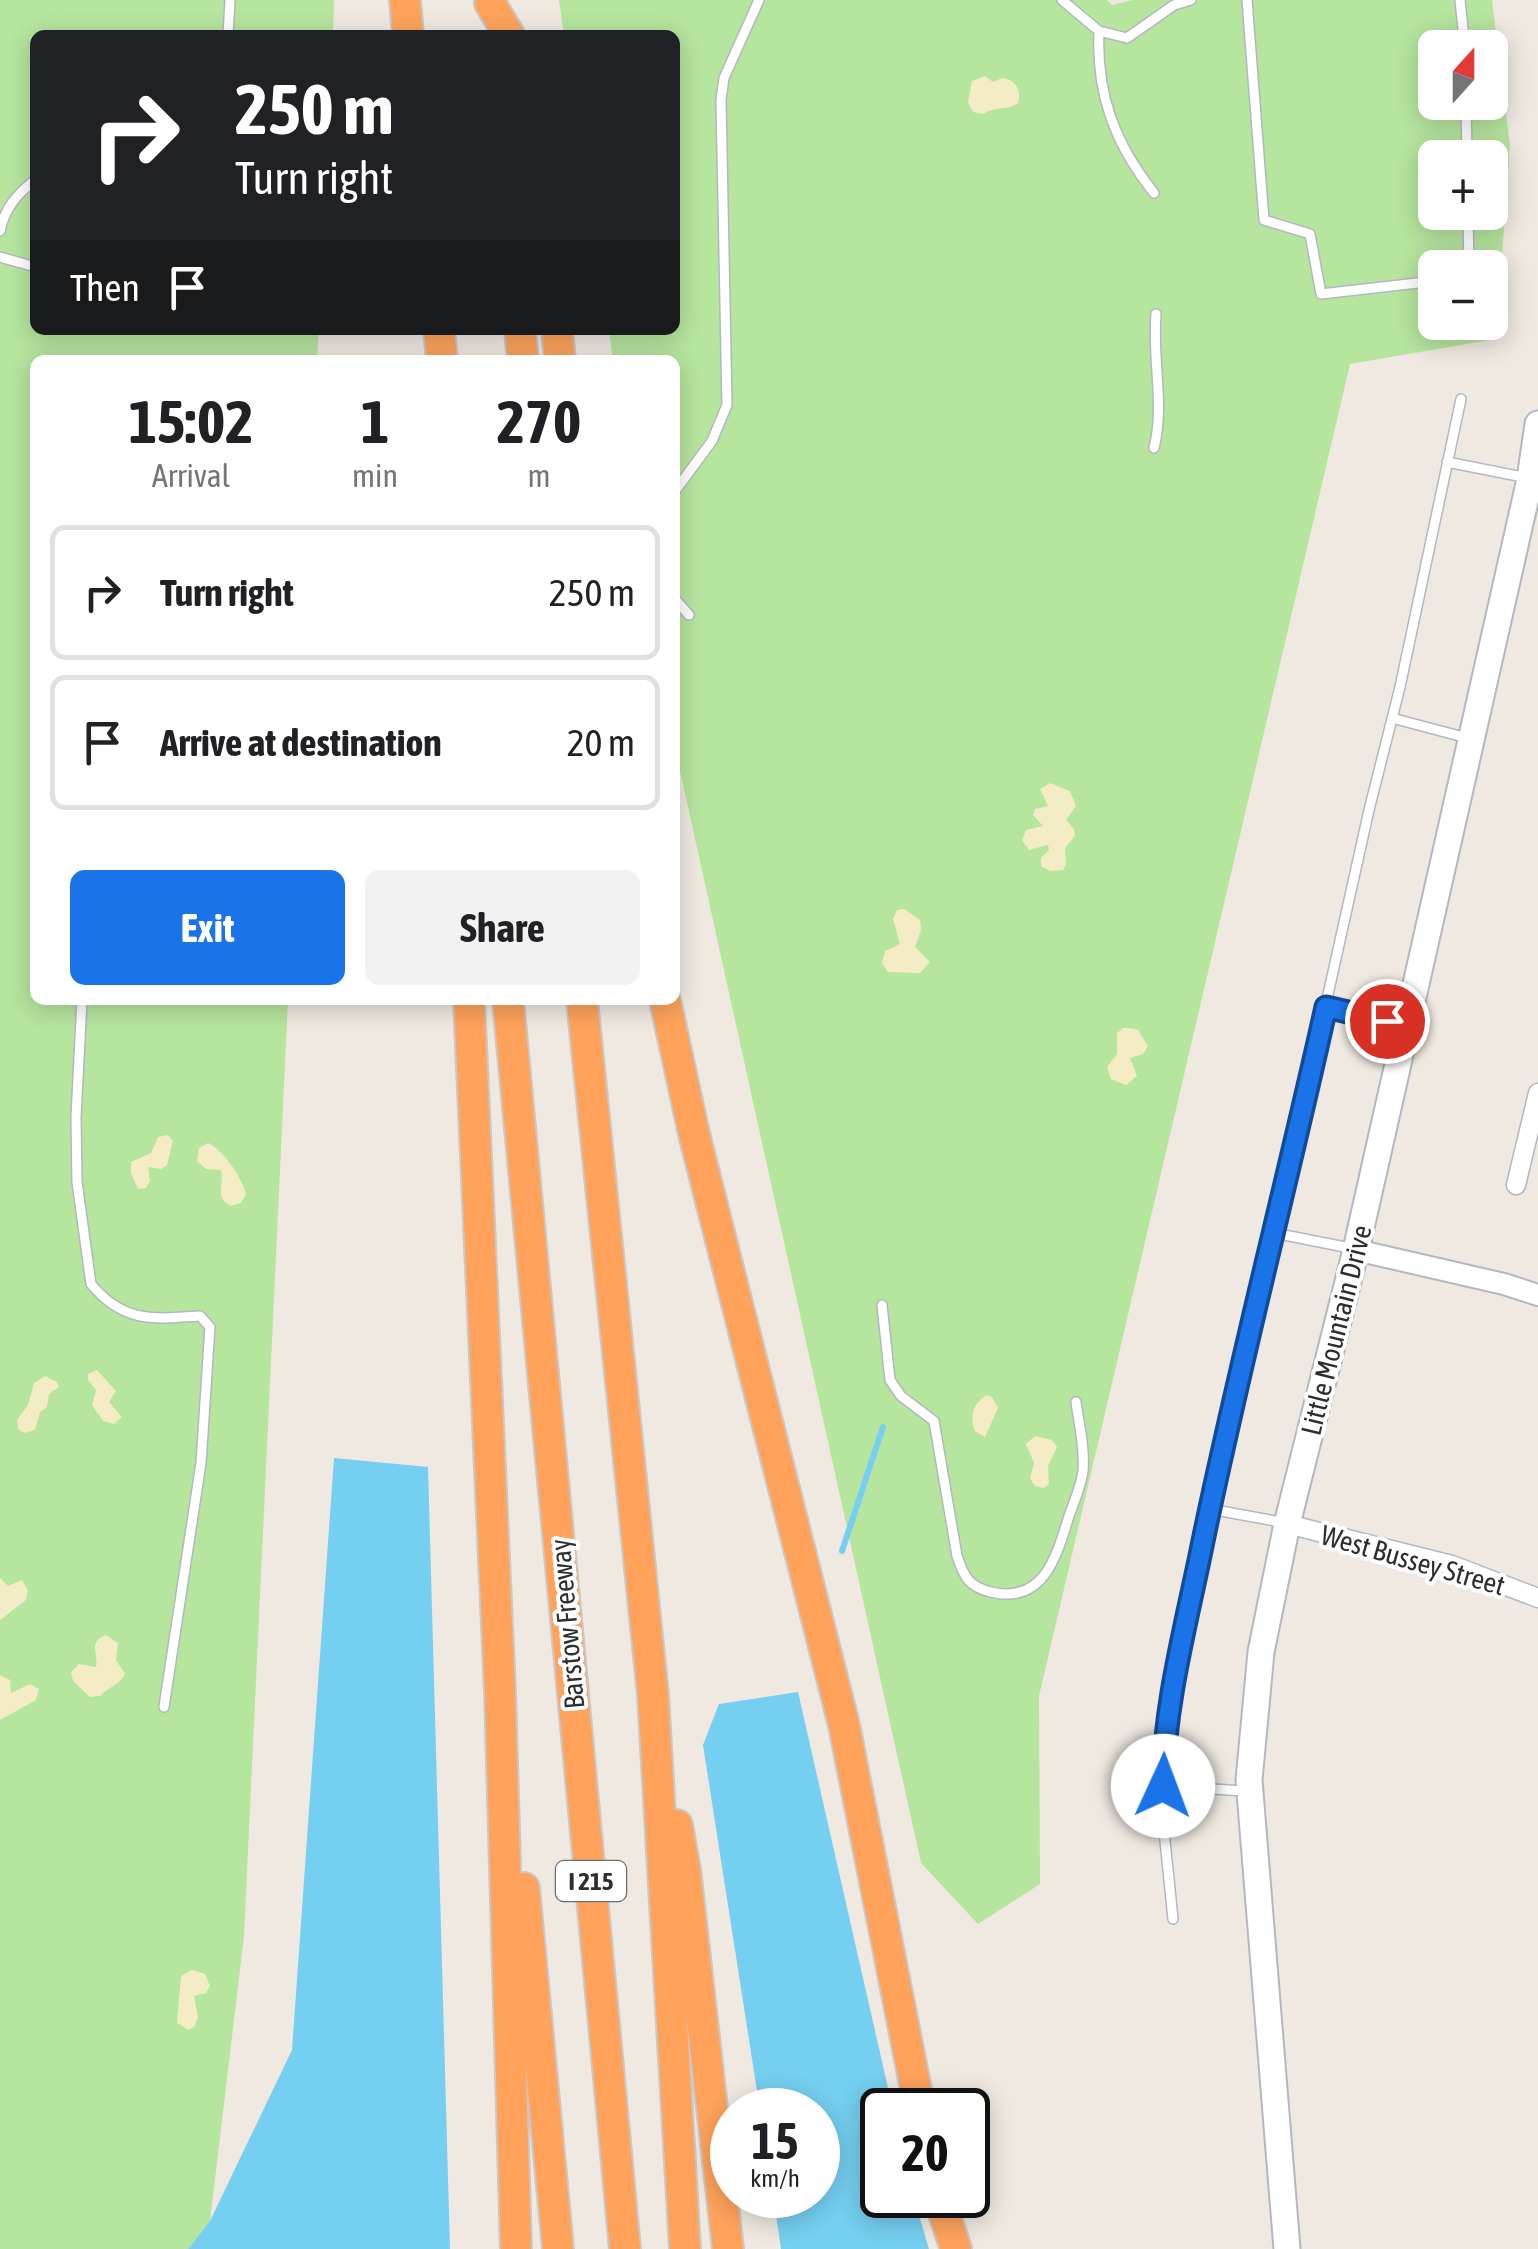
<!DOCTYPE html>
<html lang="en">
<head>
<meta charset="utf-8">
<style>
	body { margin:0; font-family:"Asap Condensed",sans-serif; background:#f2f2f2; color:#202124; height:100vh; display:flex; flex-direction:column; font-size:38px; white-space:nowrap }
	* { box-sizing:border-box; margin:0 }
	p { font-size:32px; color:#757577 }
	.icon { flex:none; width:55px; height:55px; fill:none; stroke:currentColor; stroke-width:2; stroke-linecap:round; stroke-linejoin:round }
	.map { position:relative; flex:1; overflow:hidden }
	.details { position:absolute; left:30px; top:355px; width:650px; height:650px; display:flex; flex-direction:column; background:#fff; border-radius:15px; box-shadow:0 5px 25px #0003 }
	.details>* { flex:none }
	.top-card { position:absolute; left:30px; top:30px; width:650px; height:305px; border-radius:15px; box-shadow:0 5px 25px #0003; background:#202124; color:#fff; overflow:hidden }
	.needle { width:65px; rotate:21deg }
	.buttons { position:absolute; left:1418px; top:30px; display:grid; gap:20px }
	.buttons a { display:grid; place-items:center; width:90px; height:90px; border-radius:15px; background:#fff; box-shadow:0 5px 25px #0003; font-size:50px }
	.speed { position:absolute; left:710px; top:2088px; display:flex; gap:20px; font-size:50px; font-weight:700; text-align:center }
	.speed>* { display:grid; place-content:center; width:130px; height:130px; border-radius:50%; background:#fff; box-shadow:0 5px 25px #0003; line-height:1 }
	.speed small { font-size:25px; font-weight:400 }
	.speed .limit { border:5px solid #111; border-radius:15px; background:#fff; color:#111 }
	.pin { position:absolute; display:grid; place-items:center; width:85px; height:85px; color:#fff; margin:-42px; border:5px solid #fff; border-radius:50%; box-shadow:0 2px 10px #0007 }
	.me { position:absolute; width:110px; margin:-55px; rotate:2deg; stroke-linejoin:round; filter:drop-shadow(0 0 8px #0008) }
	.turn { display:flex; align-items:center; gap:35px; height:210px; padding:0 40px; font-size:45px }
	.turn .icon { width:130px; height:130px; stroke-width:2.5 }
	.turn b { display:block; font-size:70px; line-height:85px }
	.then { display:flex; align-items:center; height:95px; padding:0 40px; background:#0003; gap:20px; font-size:38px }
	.eta { display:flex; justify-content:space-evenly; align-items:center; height:170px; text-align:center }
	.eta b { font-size:60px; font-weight:700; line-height:70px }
	.action { display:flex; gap:20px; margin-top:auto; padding:20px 40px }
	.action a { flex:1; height:115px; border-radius:15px; background:#1a73e8; color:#fff; font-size:40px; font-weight:700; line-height:115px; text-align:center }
	.action a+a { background:#f2f2f2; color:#202124 }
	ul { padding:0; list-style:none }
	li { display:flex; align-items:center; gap:30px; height:135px; margin:0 20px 15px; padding:0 20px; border:5px solid #e0e0e0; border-radius:15px }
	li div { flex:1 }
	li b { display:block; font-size:38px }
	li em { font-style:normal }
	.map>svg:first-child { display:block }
</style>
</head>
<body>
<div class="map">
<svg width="1538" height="2249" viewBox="0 0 1538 2249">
	<rect width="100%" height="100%" fill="#efe9e1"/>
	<path fill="#b6e59e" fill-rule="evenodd" d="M0 0H334L333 35H35V330H319L317 360H35V1000H288L244 1936 210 2221 188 2249H0Z
		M559 0H1107L1112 5 1133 0H1492L1510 145 1496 339 1350 364 1039 1696 1040 1884 978 1924 921 1863 675 748V360H613L609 330H675V35H564ZM1435 48H1490V102H1435ZM1435 158H1490V212H1435ZM1435 268H1490V322H1435Z"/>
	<path fill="#f3ecc5" d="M985 76 993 82 1002 78C1015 79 1022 90 1018 103 1007 111 995 106 983 114L973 112 968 102 972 81Z
		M1050 783 1070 791 1076 806 1066 820 1074 829 1075 836 1065 848 1066 864 1063 870 1050 871 1041 866V858L1049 850 1048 845 1029 850 1022 840 1026 830 1043 826 1033 815 1035 809 1048 806 1040 789Z
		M904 909 920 920 921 930 915 947 930 962 920 973 888 972 882 963 885 951 900 944 893 919 897 910Z
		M1130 1028 1138 1030 1148 1046 1143 1054 1130 1058 1137 1076 1126 1085 1111 1079 1107 1067 1117 1054V1033L1123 1028Z
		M168 1135 173 1141 167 1165 161 1169 148 1167 150 1181 146 1188 138 1189 131 1173V1162L151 1153 158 1137Z
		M208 1143C223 1150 241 1176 246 1194L241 1203 231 1206C213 1197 225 1184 221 1170L206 1169 197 1161 199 1148Z
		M97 1370 116 1391 109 1402 122 1417 114 1424 103 1421 92 1405 96 1390 88 1380V1374Z
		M45 1376 57 1382 59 1387 49 1394 47 1407 40 1412 35 1430 24 1433 18 1429 17 1420 28 1405 34 1383Z
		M987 1395 992 1397 998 1408 985 1437 975 1431C969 1416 973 1403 987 1395Z
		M1035 1436 1052 1440 1057 1447 1048 1466 1049 1484 1044 1488 1035 1486 1030 1478 1034 1463 1026 1444Z
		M0 1578 8 1586 22 1580 28 1591 26 1600 0 1620Z
		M106 1635 118 1643 116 1660 125 1674C122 1683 107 1688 100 1696L90 1697 73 1681 71 1672 79 1664 96 1667C99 1654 87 1642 106 1635Z
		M0 1675 10 1680 11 1693 30 1684 39 1689 36 1700 0 1720Z
		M192 1970 205 1974 210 1986 206 1993 194 1996 198 2017 195 2026 189 2030 177 2023 181 1976Z"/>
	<path fill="#75cff0" d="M334 1458 428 1467 450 2249H188L210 2221 292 2050Z
		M798 1692 893 2110H882V2195H913L929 2249H781L773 2195H818V2110H760L703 1745 719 1704Z"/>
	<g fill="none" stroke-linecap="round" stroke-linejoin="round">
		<path stroke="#75cff0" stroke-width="6" d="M842 1551 883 1427"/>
		<defs>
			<path id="service" d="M1062 0 1099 31 1127 38 1174 5 1191 0
				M1247 0 1264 220 1310 234 1321 294 1435 281
				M1460 0 1465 48
				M1099 31C1096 94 1115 144 1154 193
				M228 35 230 0
				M1466 102 1467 158
				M1468 212 1469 268
				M0 231C5 208 16 195 35 180
				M0 257 32 266
				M1154 448C1165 404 1152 360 1156 314
				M1447 462 1528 478
				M675 491 712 441 727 405 721 100 724 78 759 0
				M675 599 689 615
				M1392 718 1467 738
				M82 1000 76 1117 77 1182 91 1284C124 1324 155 1319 200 1316L210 1327 201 1463 164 1707
				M1325 1007 1406 1025
				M1274 1233 1355 1249
				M882 1305 890 1380 901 1396 934 1421 957 1556C964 1577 969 1587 991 1592 1044 1605 1057 1555 1069 1516 1074 1502 1081 1486 1083 1471 1085 1448 1079 1424 1076 1402
				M1210 1509 1286 1523
				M1163 1786 1245 1791
				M1173 1919 1163 1821V1744L1185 1626 1243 1355 1281 1206 1369 810 1400 687 1461 399"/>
			<path id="minor" d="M1516 1185 1538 1093
				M1287 1524 1452 1565 1538 1598"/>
			<path id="tertiary" d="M1356 1250 1504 1284 1538 1295"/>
			<path id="secondary" d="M1287 2249 1249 1780 1261 1652 1287 1524 1356 1250 1530 479 1538 424"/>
			<path id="motorway" d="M405 0 408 35
				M490 3 509 35
				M439 330 442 360
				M520 330 523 360
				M557 330 560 360
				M469 1000 500 1692 516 2249
				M508 1000 625 2249
				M582 1000 653 1695 685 2249
				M665 1000 694 1134 844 1725 920 2110
				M677 1825 685 1870 728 2249
				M524 1888 558 2249
				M938 2195 956 2249"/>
		</defs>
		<use href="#service" stroke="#b4b7c1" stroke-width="12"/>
		<use href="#minor" stroke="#b4b7c1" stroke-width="21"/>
		<use href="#tertiary" stroke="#b4b7c1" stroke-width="24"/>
		<use href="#secondary" stroke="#b4b7c1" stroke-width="29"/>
		<use href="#motorway" stroke="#c9c9c9" stroke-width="34"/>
		<use href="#service" stroke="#fff" stroke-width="9"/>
		<use href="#minor" stroke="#fff" stroke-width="18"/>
		<use href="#tertiary" stroke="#fff" stroke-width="20"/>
		<use href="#secondary" stroke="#fff" stroke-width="25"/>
		<use href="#motorway" stroke="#ffa35c" stroke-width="30"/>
	</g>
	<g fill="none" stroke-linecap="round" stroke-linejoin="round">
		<defs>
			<path id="route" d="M1163 1786C1164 1705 1186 1625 1202 1546 1239 1366 1286 1187 1326 1007L1387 1021"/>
		</defs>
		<use href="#route" stroke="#114b97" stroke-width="25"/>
		<use href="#route" stroke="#1a73e8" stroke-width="18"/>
	</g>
	<g text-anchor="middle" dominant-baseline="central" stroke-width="8" stroke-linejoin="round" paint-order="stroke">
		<rect fill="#fff" stroke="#6d6d6d" stroke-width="2.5" x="556" y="1861" width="70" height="40" rx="8"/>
		<g font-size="25" font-weight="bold" fill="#2e2e2e">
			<text x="591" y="1881">I 215</text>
		</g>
		<g font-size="28" fill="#2e2e2e" stroke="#fff">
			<text transform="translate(1336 1330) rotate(-76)">Little Mountain Drive</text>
			<text transform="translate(1413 1560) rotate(16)">West Bussey Street</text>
			<text transform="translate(567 1624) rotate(-95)">Barstow Freeway</text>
		</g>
	</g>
</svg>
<div class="buttons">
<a><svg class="needle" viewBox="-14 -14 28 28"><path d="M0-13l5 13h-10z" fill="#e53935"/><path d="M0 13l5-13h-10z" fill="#757577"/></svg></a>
<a>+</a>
<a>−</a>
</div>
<div class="speed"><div>15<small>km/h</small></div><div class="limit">20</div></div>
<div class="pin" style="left:1387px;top:1021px;background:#d93025"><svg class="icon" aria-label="arrive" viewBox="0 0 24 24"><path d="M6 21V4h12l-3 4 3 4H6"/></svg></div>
<svg class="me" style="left:1163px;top:1786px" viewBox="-20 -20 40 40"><circle r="19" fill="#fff"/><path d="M0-13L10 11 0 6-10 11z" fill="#1a73e8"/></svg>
<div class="top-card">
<div class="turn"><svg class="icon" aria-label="right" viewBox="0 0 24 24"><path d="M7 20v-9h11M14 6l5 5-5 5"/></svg><div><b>250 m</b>Turn right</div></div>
<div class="then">Then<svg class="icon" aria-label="arrive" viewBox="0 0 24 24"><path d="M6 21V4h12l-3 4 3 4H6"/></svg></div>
</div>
<section class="details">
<div class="eta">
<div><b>15:02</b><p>Arrival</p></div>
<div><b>1</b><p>min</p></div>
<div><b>270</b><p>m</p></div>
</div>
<ul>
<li><svg class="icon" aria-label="right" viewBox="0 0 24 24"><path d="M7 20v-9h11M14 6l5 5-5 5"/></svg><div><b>Turn right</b></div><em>250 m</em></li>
<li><svg class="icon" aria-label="arrive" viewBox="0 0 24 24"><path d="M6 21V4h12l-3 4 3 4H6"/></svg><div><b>Arrive at destination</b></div><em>20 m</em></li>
</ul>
<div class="action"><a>Exit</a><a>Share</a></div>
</section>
</div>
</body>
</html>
